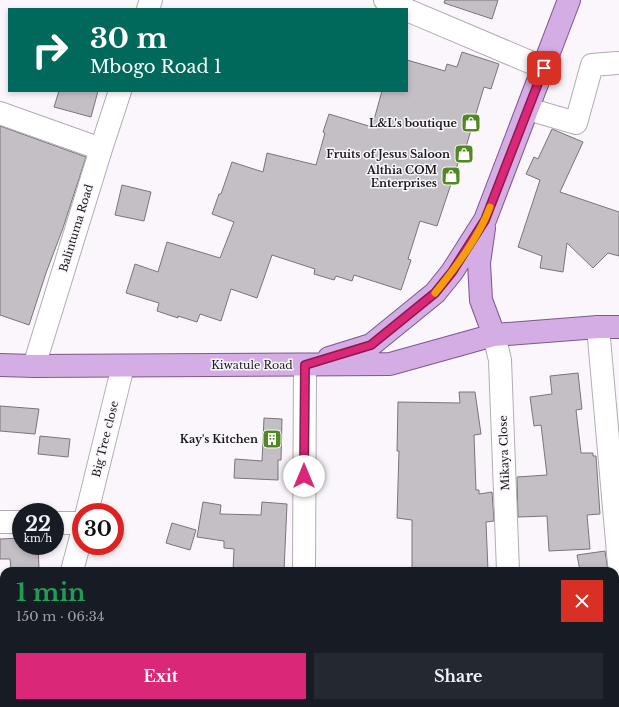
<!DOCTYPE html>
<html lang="en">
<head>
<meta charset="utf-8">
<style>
	body { margin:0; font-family:"Libre Baskerville",serif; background:#242831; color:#f1f3f6; height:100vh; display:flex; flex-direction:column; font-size:15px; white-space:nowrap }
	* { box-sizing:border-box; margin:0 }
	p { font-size:13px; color:#9ea1a6 }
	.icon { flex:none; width:22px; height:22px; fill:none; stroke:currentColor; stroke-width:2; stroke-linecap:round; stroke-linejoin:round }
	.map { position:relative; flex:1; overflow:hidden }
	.drawer { position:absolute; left:0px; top:567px; width:619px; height:140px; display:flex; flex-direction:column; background:#171b24; border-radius:12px 12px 0 0; box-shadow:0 2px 6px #0003 }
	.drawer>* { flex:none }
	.banner { position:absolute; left:8px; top:8px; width:400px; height:84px; border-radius:0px; box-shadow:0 2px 6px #0003; background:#00695c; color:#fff; overflow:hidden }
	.speed { position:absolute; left:12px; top:503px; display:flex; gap:8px; font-size:20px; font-weight:700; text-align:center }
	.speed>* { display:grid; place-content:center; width:52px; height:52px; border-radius:50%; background:#171b24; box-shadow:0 2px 6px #0003; line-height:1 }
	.speed small { font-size:10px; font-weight:400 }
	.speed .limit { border:6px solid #d22; background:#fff; color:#111 }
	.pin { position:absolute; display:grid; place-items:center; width:34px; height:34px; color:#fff; margin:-17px; border-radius:8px; box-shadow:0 2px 6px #0006 }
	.me { position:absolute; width:44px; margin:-22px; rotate:0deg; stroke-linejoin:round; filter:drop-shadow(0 0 3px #0008) }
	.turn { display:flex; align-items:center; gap:14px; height:84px; padding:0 16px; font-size:18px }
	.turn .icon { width:52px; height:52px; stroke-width:2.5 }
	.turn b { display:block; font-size:28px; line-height:34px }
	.round { display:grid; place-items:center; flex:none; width:42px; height:42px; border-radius:0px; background:#242831 }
	.head { display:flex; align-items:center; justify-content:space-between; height:68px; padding:0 16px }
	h1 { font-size:24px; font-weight:800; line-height:30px; color:#1e9e55 }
	.button { display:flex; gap:8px; margin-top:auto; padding:8px 16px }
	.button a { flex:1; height:46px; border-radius:0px; background:#db2777; color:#fff; font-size:16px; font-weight:800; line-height:46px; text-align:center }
	.button a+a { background:#242831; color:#f1f3f6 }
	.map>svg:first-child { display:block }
</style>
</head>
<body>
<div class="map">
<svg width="619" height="707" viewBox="0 0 619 707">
	<rect width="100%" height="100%" fill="#faf6fc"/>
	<path fill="#c3bfc5" stroke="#79757b" d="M445 0H498L492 19 444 3Z
		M462 52 499 64 491 89 484 87 462 160H459L437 226 420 221 408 259 411 260 401 290 354 275 352 281 336 276 334 280 314 274 315 269 272 255 257 298 231 289 221 321 200 314 197 322 178 316V318L157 311 159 303 126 293 135 264 158 272 167 242 220 258 234 222 212 214 219 194H221L232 162 263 172 267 153 316 165 325 133 323 132 329 114 372 127 382 91H407V60L445 71 447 64 457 67Z
		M59 91H98L91 117 54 107Z
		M0 126 86 157 63 228 46 273 29 325 0 315Z
		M552 129 583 142 560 192 619 212V256L608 253 593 268 567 243 563 272 540 268 542 256 518 247 540 180 526 174 534 157 538 159Z
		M122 185 151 192 144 221 115 215Z
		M578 373 582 409 576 410 581 453H593V456H596L600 514 587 515 590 549 549 551 547 516 518 517 517 477 547 475 541 425 534 426 530 397 552 394 550 376Z
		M459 392H475L481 434 474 435 476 490H479V494L492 492 494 521 486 522 488 571H412V520L397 518 399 451H397L398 402 460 403Z
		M0 406 39 409 35 434 0 431Z
		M264 418 282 419 281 460H278V480L234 478 235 459 262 461Z
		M40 436 70 439 68 457 38 454Z
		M203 502 221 505 220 514 261 515 262 502 287 504 284 571H233L234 549 224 548V541L197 537Z
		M172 523 196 530 190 550 166 543Z
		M21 538V546H38L39 568 11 569 10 559H0V539Z
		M605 551 607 565 609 571H580L577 555Z"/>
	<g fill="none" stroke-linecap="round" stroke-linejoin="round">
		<defs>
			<path id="minor" d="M385 0 406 9
				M148 9 151 0
				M407 10 544 68
				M528 109 576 123 592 65 617 63
				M0 113 101 149
				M598 327 619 564
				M494 335 500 360 508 571
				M34 366 101 149 120 91
				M87 512 123 366
				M0 522H21
				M55 523H81
				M72 571 81 537
				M304 571 305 365
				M47 707 48 703
				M303 707V703"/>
			<path id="major" d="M484 228 479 263 481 300 494 335
				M329 358 371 345 435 293 452 272 485 220 569 0
				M0 365 34 366 390 364 494 335 598 327H619"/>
		</defs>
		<use href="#minor" stroke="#b1adb3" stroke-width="24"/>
		<use href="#major" stroke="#7f5692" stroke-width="24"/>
		<use href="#minor" stroke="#fff" stroke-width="22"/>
		<use href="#major" stroke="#d3ade4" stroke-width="22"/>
	</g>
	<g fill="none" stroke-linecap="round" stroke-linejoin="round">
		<defs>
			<path id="route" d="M304 476 305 365 371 345 435 293 452 272 485 220 544 68"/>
		</defs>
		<use href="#route" stroke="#8e194d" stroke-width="10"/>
		<use href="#route" stroke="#db2777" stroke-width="7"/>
		<path stroke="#f59e0b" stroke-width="7" d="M435 293C456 267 479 237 490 207"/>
	</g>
	<defs>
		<symbol id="shop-square" viewBox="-11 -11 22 22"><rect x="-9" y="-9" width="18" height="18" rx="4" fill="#508822" stroke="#faf6fc"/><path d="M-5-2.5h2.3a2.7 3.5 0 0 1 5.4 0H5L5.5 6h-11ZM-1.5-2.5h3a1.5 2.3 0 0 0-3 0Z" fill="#fff"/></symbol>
		<symbol id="building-square" viewBox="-11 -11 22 22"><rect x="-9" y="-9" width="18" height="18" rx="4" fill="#508822" stroke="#faf6fc"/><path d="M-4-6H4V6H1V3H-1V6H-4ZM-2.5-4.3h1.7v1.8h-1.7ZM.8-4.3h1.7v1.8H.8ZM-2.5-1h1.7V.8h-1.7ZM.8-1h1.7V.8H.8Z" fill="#fff"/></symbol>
	</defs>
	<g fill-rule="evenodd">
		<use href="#shop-square" x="460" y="112" width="22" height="22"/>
		<use href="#shop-square" x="453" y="143" width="22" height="22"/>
		<use href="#shop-square" x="440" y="165" width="22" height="22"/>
		<use href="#building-square" x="261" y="428" width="22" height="22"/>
	</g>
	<g text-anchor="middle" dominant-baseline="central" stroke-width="3" stroke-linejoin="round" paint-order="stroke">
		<g font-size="11" font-weight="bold" fill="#1a191b" stroke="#faf6fc" text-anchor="end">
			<text x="457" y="123">L&amp;L's boutique</text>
			<text x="450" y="154">Fruits of Jesus Saloon</text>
			<text x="437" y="170">Althia COM<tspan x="437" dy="13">Enterprises</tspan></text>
			<text x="258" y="439">Kay's Kitchen</text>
		</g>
		<g font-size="11" fill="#1a191b" stroke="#faf6fc">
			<text transform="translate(76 228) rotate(-73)">Balintuma Road</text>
			<text x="252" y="365">Kiwatule Road</text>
			<text transform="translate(105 439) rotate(-76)">Big Tree close</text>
			<text transform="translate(504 453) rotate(-92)">Mikaya Close</text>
		</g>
	</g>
</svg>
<div class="speed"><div>22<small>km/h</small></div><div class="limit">30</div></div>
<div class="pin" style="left:544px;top:68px;background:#d93025"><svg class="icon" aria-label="arrive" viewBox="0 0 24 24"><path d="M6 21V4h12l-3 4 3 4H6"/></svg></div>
<svg class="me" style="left:304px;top:476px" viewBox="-20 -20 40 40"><circle r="19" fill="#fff"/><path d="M0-13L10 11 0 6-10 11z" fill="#db2777"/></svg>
<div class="banner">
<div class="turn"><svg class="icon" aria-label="right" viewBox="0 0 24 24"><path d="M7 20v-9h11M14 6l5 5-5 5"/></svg><div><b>30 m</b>Mbogo Road 1</div></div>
</div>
<section class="drawer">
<div class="head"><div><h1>1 min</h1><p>150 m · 06:34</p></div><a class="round" style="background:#d93025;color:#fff"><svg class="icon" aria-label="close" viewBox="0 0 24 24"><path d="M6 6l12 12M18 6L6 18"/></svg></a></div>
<div class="button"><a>Exit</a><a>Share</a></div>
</section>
</div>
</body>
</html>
